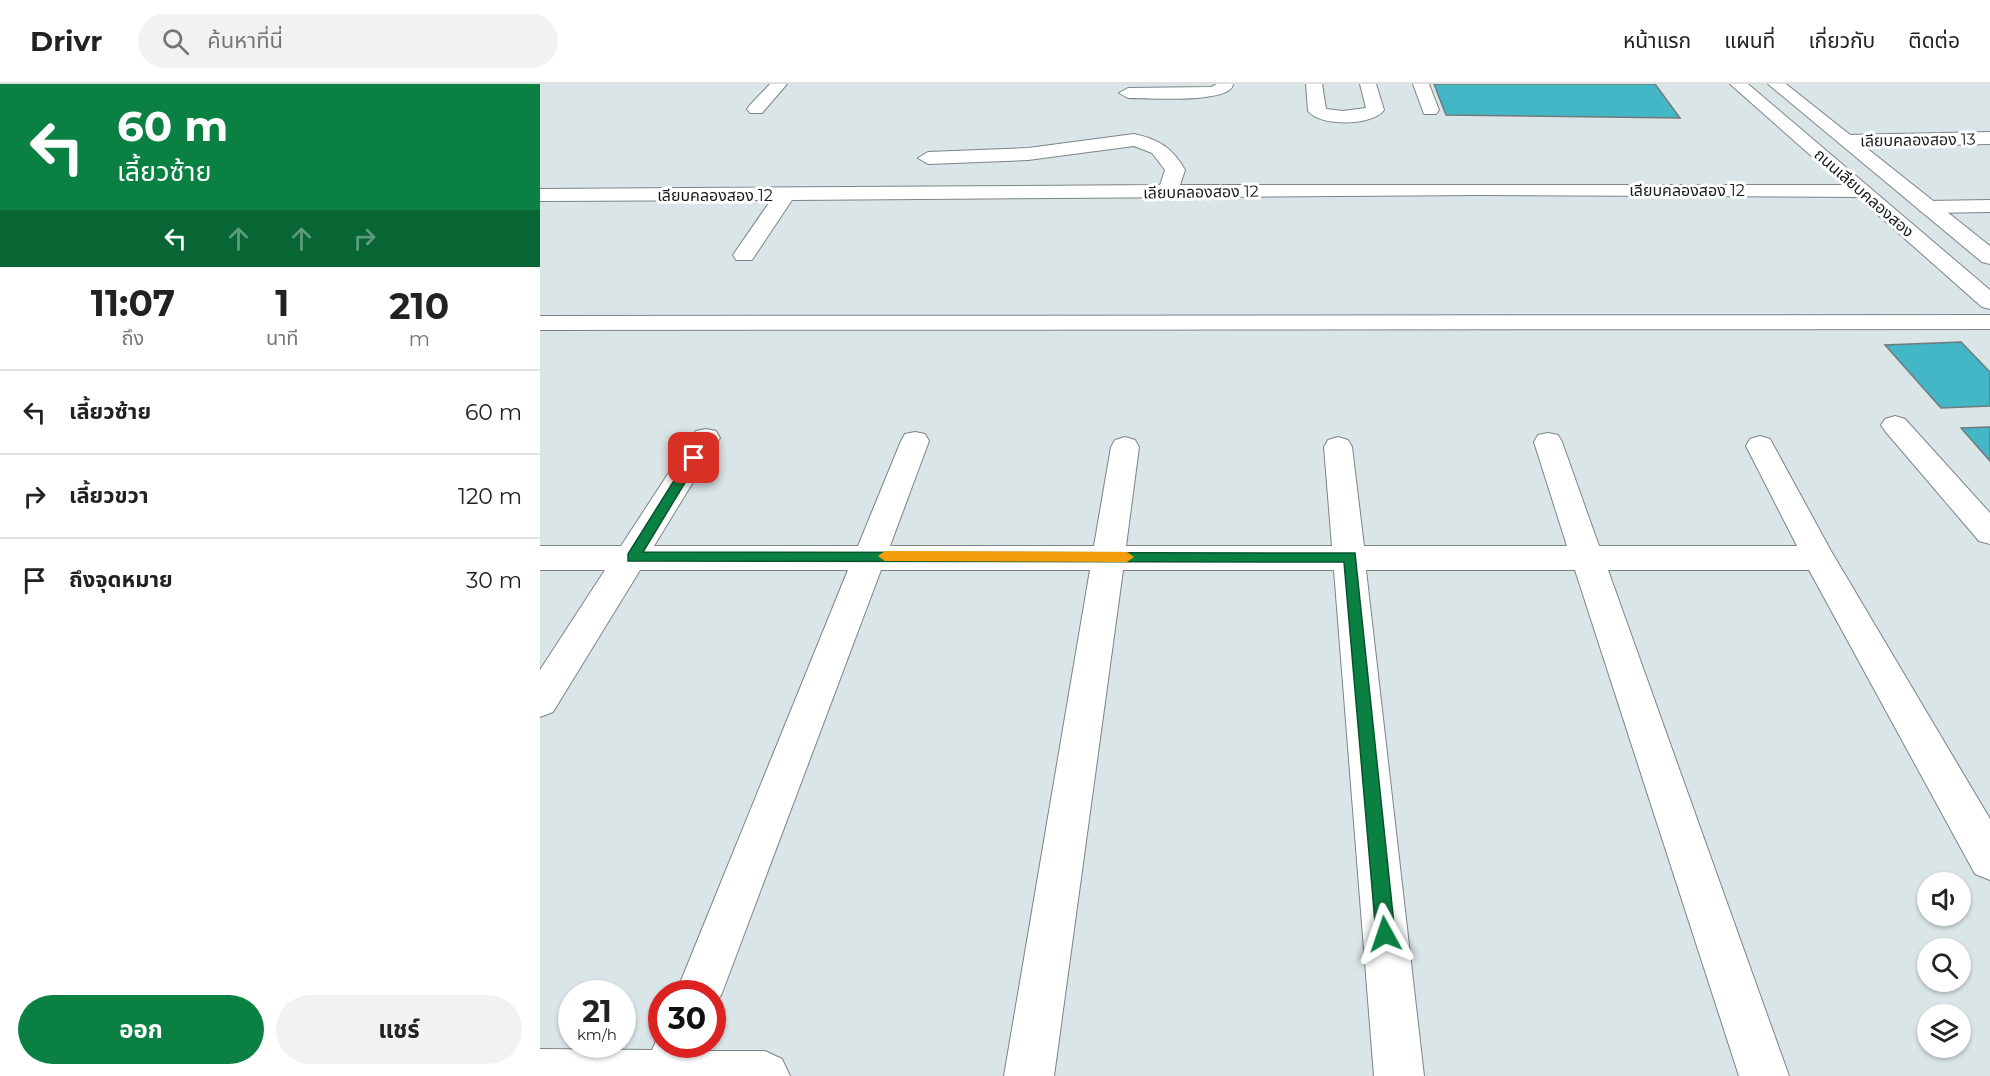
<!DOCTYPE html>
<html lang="th">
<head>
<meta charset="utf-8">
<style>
	body { margin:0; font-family:Montserrat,"Noto Sans Thai",sans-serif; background:#f2f2f2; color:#222; height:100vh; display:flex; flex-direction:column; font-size:22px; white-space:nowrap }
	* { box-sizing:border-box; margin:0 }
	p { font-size:20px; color:#767676 }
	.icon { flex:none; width:33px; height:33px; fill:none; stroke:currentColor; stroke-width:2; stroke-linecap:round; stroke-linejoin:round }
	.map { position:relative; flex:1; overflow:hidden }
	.details { display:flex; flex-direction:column; background:#fff; width:540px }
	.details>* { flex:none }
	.banner { background:#0b8043; color:#fff; overflow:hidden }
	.tools { position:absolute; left:1377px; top:788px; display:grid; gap:12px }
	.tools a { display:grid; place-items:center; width:54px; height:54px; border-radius:50%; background:#fff; box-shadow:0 2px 4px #0004; font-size:30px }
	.speed { position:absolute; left:18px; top:896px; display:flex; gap:12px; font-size:30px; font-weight:700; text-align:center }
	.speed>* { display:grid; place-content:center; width:78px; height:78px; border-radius:50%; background:#fff; box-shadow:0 2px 4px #0004; line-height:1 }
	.speed small { font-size:15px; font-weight:400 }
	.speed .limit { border:9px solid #d22; background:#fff; color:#111 }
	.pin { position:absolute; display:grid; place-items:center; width:51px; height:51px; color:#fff; margin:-26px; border-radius:12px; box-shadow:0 3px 9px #0006 }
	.me { position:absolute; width:66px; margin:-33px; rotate:355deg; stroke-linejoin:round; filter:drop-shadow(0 0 4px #0008) }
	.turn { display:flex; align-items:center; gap:21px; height:126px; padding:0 18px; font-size:27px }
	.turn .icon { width:78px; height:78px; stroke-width:2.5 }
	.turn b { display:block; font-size:42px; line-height:51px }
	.lanes { display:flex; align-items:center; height:57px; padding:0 18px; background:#0003; justify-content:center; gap:30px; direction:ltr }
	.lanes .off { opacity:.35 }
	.eta { display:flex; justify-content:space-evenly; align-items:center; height:102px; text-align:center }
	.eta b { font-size:36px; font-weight:700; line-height:42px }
	.button { display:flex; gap:12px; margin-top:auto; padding:12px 18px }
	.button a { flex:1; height:69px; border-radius:36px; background:#0b8043; color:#fff; font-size:24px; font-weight:700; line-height:69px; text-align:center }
	.button a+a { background:#f2f2f2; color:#222 }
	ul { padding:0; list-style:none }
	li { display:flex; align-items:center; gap:18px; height:84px; padding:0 18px; border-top:2px solid #e0e0e0 }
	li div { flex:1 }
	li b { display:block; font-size:22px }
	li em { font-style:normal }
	header { display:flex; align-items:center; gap:36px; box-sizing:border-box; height:84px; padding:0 30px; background:#fff; border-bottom:2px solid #e0e0e0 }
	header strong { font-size:28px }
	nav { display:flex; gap:33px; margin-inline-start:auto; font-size:21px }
	.search { width:420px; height:54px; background:#f2f2f2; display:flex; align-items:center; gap:15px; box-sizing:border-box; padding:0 21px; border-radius:33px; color:#767676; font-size:22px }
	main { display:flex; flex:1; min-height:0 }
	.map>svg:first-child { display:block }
</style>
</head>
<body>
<header>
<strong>Drivr</strong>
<div class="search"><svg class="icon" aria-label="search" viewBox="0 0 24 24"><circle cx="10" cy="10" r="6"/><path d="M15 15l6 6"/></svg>ค้นหาที่นี่</div>
<nav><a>หน้าแรก</a><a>แผนที่</a><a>เกี่ยวกับ</a><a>ติดต่อ</a></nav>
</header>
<main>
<section class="details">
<div class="banner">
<div class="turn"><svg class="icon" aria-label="left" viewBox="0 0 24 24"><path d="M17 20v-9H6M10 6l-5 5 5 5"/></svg><div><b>60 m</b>เลี้ยวซ้าย</div></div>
<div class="lanes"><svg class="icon" aria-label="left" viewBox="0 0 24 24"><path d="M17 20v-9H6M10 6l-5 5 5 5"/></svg><svg class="icon off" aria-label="ahead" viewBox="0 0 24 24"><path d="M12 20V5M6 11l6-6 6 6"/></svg><svg class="icon off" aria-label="ahead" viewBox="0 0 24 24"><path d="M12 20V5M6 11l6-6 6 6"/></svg><svg class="icon off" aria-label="right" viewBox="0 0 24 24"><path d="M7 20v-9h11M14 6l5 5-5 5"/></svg></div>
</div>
<div class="eta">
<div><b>11:07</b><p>ถึง</p></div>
<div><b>1</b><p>นาที</p></div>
<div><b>210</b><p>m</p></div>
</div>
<ul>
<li><svg class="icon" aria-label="left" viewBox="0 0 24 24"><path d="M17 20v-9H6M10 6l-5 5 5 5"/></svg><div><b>เลี้ยวซ้าย</b></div><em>60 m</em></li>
<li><svg class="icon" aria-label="right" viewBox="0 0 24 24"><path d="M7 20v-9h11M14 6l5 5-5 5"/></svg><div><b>เลี้ยวขวา</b></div><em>120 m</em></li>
<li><svg class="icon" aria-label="arrive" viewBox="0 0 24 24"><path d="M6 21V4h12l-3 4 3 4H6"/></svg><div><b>ถึงจุดหมาย</b></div><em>30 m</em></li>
</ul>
<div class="button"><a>ออก</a><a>แชร์</a></div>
</section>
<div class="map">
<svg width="1450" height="992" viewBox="0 0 1450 992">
	<rect width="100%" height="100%" fill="#dae5e7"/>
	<path fill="#44b7c7" stroke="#707a7b" stroke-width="1.5" d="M894 0H1115L1140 34 906 31Z
		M1421 258 1450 288V322L1401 324 1345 261Z
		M1450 343V377L1421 344Z"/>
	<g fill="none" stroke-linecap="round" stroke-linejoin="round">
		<defs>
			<path id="minor" d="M230 0H247L222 29H210L207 25 210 21Z
				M677 0H693C692 20 606 14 588 14L579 9 588 4 671 3Z
				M766 0H782L786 25 803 27 826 24 820 0H836L844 26C833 42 780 43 768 27Z
				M873 0H889L899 26 896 30H884Z
				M1450 48V60L1307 63 1298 57 1307 51Z
				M594 50C618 55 633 64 645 86L640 101H1322L1329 103 1332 107 1329 111 1322 113 941 111 252 116 212 176H196L193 171 231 116 0 117V105L620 101 625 86 612 69 594 62 488 76 388 80 378 74 388 68 488 64Z
				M1450 116V128L1387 129 1380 127 1377 123 1380 119 1387 117Z
				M1450 231V245L0 246V232Z
				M1355 332 1365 335 1450 429V460L1439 457 1345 347 1341 341 1345 335Z
				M166 345 176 347 180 354 114 462H318L361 357 365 350 375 348 385 350 389 357 350 462H554L571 363 575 356 585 353 595 356 599 363 586 462H792L784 363 788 356 798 353 808 356 812 363 824 462H1027L994 358 998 351 1008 349 1018 351 1022 358 1059 462H1257L1206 362 1210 355 1220 352 1230 355 1291 467 1450 735V796L1435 790 1269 486H1068L1249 992H1199L1035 486H826L884 992H834L794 486H583L514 992H464L550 486H341L182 909 172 927V909H136L308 486H100L13 628 0 633V586L65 486H0V462H81L156 347Z
				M122 944V960H163L161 967H225L242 975 250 992H0V965L112 966Z"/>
			<path id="major" d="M1190 0H1208L1450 206V225L1442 223Z
				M1228 0H1246L1450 162V180L1442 178Z"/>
		</defs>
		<use href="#minor" stroke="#7b8587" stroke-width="2"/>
		<use href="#major" stroke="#7b8587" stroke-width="2"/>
		<use href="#minor" fill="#fff" fill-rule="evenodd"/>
		<use href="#major" fill="#fff" fill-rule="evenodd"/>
	</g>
	<path fill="#0b8043" stroke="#07532c" stroke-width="1.5" d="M154 369 160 374 103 468 815 469 855 850 852 857 845 860 839 857 836 850 804 478 88 477V470L150 371Z"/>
	<path fill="#f59e0b" d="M345 467 587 468 594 473 587 478 345 477 338 472Z"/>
	<g text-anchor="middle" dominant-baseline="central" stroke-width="6" stroke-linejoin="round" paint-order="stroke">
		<g font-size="16" fill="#171b1b" stroke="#fff">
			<text transform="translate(1378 56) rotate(-1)">เลียบคลองสอง 13</text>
			<text x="1147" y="106">เลียบคลองสอง 12</text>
			<text transform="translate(661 108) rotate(-1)">เลียบคลองสอง 12</text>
			<text transform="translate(1324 109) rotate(41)">ถนนเลียบคลองสอง</text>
			<text x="175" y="111">เลียบคลองสอง 12</text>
		</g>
	</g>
</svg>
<div class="tools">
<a><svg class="icon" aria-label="sound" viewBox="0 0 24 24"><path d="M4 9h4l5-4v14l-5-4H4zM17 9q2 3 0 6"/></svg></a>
<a><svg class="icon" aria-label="search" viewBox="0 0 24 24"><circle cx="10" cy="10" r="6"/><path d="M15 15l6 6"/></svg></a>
<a><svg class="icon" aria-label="layers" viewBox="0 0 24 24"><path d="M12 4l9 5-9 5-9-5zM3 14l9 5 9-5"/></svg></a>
</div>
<div class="speed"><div>21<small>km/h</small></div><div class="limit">30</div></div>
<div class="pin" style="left:154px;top:374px;background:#d93025"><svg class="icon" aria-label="arrive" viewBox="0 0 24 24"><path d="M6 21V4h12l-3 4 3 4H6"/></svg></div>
<svg class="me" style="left:845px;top:850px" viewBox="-20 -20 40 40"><path d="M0-17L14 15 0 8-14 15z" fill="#0b8043" stroke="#fff" stroke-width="4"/></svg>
</div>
</main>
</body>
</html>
